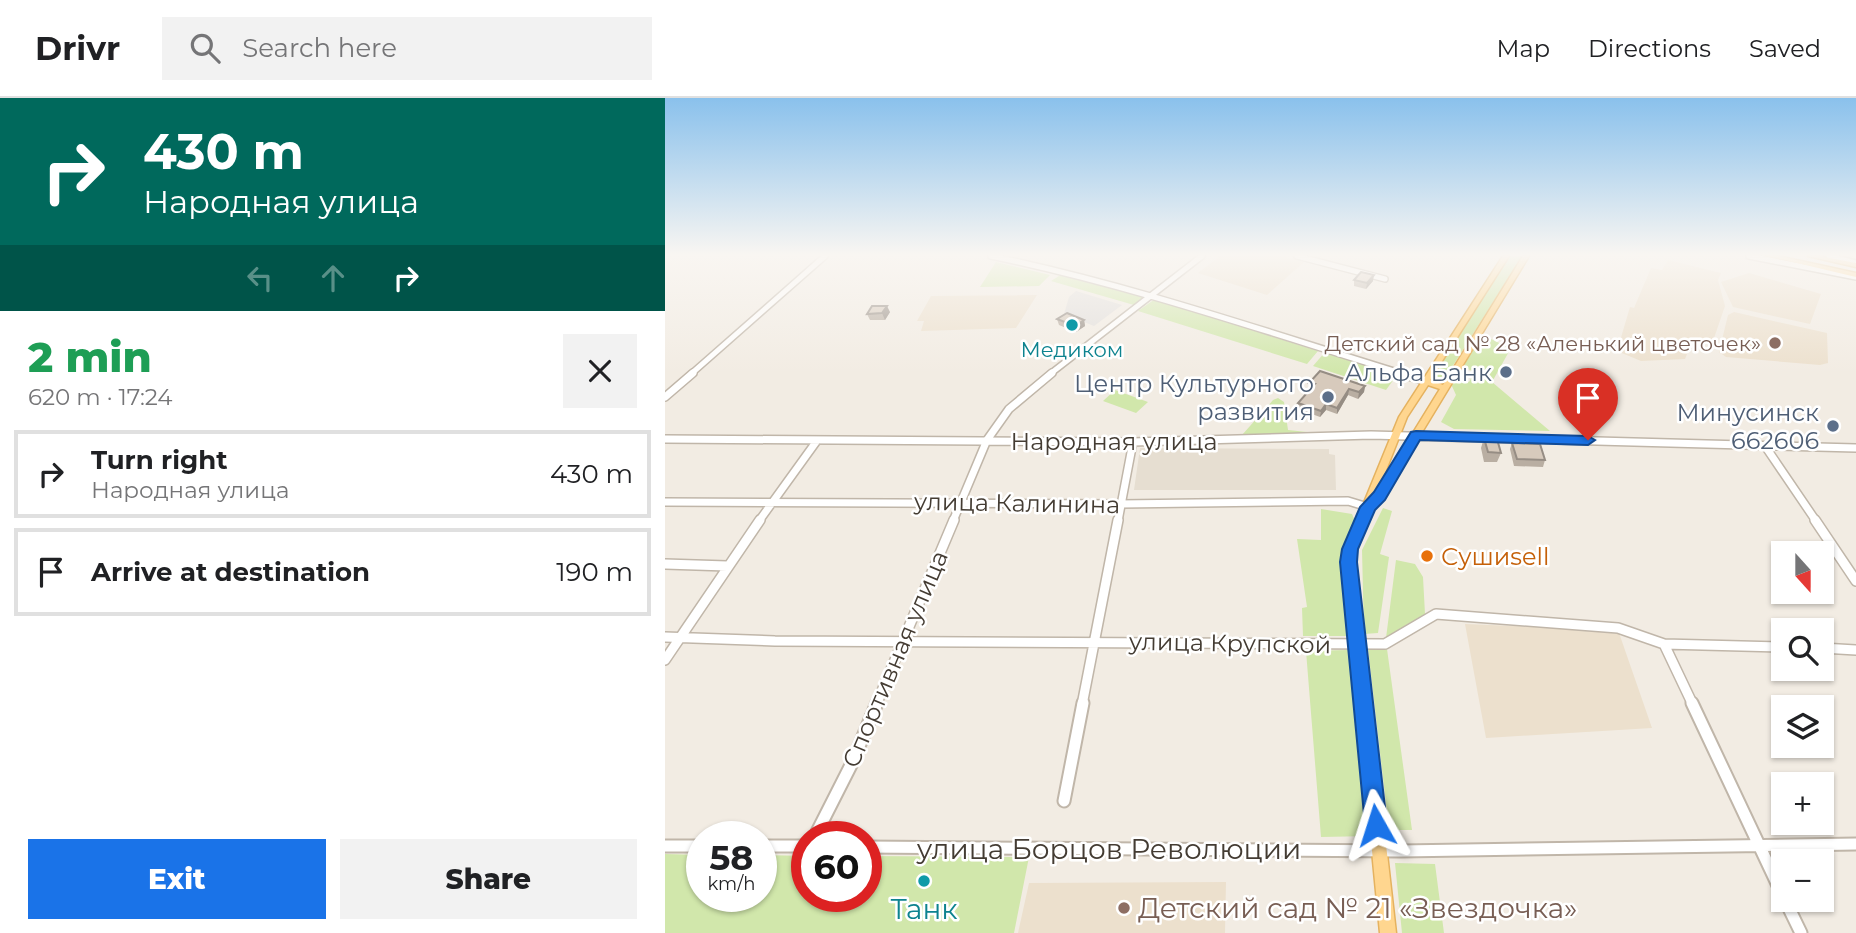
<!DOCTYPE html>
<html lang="en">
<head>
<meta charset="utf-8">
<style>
	body { margin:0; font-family:Montserrat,sans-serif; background:#f2f2f2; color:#202124; height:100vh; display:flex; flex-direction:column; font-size:26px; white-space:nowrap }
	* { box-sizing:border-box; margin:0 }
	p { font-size:23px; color:#757577 }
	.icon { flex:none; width:38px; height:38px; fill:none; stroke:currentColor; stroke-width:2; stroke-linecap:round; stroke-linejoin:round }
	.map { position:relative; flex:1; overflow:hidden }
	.drawer { display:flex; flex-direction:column; background:#fff; width:665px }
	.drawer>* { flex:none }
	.top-card { background:#00695c; color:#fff; overflow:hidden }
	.needle { width:46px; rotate:159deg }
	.tools { position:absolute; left:1106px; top:443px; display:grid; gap:14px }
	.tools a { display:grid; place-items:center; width:63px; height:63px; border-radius:0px; background:#fff; box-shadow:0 2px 5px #0004; font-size:35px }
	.speed { position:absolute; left:21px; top:723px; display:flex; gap:14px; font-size:35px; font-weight:700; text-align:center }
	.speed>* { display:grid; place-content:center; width:91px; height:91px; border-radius:50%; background:#fff; box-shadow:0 2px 5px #0004; line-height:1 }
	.speed small { font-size:18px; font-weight:400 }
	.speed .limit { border:10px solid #d22; background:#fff; color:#111 }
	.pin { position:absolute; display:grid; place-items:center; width:60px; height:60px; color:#fff; margin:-72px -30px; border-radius:50% 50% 50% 0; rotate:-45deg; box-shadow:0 0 7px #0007 }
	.pin .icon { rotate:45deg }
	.me { position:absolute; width:77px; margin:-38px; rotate:354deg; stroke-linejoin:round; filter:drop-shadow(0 0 5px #0008) }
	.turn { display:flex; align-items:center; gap:24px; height:147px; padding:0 28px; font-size:32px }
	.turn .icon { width:91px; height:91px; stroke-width:2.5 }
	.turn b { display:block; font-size:49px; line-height:60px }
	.lanes { display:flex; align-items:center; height:66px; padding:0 28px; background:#0003; justify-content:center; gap:35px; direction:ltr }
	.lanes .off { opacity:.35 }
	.round { display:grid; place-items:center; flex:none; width:74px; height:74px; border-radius:0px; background:#f2f2f2 }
	.headline { display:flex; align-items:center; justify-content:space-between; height:119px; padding:0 28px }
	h1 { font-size:42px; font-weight:800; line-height:52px; color:#1e9e55 }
	.button { display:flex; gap:14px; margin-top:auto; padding:14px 28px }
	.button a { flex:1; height:80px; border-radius:0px; background:#1a73e8; color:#fff; font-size:28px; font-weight:800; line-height:80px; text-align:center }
	.button a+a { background:#f2f2f2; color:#202124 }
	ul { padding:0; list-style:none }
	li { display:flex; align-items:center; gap:21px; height:88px; margin:0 14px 10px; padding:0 14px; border:4px solid #e0e0e0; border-radius:0px }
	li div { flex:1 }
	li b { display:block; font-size:26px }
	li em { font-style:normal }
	header { display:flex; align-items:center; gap:42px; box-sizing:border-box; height:98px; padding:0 35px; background:#fff; border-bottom:2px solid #e0e0e0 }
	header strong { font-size:33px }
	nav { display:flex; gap:38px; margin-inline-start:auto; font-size:24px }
	.search { width:490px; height:63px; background:#f2f2f2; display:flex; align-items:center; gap:18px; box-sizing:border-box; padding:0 24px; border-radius:0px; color:#757577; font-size:26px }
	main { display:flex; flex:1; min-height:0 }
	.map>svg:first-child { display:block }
</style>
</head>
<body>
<header>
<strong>Drivr</strong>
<div class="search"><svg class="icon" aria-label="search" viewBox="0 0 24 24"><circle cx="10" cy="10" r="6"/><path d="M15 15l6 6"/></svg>Search here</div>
<nav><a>Map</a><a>Directions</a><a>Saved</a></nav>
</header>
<main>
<section class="drawer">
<div class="top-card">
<div class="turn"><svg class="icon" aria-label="right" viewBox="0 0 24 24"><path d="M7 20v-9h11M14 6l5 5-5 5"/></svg><div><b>430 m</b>Народная улица</div></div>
<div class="lanes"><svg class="icon off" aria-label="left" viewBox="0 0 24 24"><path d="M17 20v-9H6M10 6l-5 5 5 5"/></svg><svg class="icon off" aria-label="ahead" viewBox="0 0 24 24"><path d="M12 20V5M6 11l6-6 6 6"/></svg><svg class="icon" aria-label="right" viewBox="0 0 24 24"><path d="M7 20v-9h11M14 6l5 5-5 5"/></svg></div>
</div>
<div class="headline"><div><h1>2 min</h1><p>620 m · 17:24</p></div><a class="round"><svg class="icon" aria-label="close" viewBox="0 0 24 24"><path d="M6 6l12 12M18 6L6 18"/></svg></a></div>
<ul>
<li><svg class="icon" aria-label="right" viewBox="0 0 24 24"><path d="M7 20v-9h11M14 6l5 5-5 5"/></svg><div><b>Turn right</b><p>Народная улица</p></div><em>430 m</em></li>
<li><svg class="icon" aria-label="arrive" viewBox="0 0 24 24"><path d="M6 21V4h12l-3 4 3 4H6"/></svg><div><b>Arrive at destination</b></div><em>190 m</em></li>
</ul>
<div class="button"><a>Exit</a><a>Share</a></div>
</section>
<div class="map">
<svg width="1191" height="835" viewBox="0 0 1191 835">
	<rect width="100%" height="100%" fill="#f2ece3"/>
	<path fill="#e6ded1" d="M475 350 664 351V356L670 357 671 392H469Z"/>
	<path fill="#ece0cd" d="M555 158H617L639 164 602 197 533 175Z
		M1003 162 1056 175 1053 182 1060 208 1047 246 1028 241 1020 261 976 263 952 253 965 209 969 210 986 170 997 172Z
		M1084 175 1156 196 1145 226 1068 209 1056 184Z
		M372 197 351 230 256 233 259 223H252L266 198Z
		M1069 214 1162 235 1163 265 1155 267 1061 259 1054 254 1063 217Z
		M800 526 953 532 987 630 821 640Z
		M561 784 560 835H353L364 785Z"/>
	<path fill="#d1e7ab" d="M845 158H857L777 285 764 282Z
		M331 164 385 177 374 188 315 189Z
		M397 176 479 199 469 207 386 183Z
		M490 201 653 253 642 266 473 213Z
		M815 238C827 239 835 247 846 250L827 284 885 333 789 331 776 324 791 297 786 286 794 277 804 284 810 274 800 270V264Z
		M660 254 732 277 721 292 648 268Z
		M450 292 483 304 471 315 438 303Z
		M613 300 619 304 623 332 661 336 580 341 577 337 608 302Z
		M718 410 727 413 715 456 724 459 713 535 699 536 697 452Z
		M656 411 687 416 690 423 679 453 682 538H638L637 510 642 509 632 441 656 442Z
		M731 462 750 466 758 479 760 516 721 540Z
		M703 551H722L747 732H724Z
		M683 552 707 738 656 739 641 553Z
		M0 756 37 757V798H96V757L142 758V798H201V758L364 759 349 835H0Z
		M730 765 770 766 779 835H737Z"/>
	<path fill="#e2dfdc" d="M411 193 457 207 429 228 399 216 404 199Z"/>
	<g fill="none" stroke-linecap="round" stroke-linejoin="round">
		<defs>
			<path id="minor-far3" d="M326 158C466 187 602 234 739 276
				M632 158 720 181
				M1084 158 1191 179
				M1164 158 1191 165
				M26 276 160 158
				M385 276 537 158"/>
			<path id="minor-far2" d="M733 275 760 283
				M0 299 28 275
				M0 341 468 344 706 337 1191 350
				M1100 348 1151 423
				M0 404 456 406 683 403 703 409
				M94 423 151 344
				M288 423 322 342 344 311 387 275
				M453 423 468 344"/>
			<path id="minor-far1" d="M1150 422 1191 483
				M0 466 62 468
				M0 539 110 543 720 546 771 516 953 530 999 546 1118 549
				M999 546 1028 607
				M1157 550 1191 552
				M0 562 95 422
				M211 607 289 422
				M417 607 453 422"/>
			<path id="minor" d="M1027 605 1118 798
				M399 703 418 605
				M150 738 187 665 212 605
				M0 748H37
				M96 748H142
				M201 749 736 753 1191 746
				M1120 802 1136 835"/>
			<path id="major" d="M838 158H844L765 282 778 287 858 158H864L717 400 709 409 706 410 690 451 689 464 731 835H715L679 464 680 451 734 319ZM763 287 775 291 714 390 742 319Z
				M1102 158H1113L1191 175V179Z
				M1143 158H1154L1191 165V169Z"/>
		</defs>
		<use href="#minor-far3" stroke="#c0b6a9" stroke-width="8"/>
		<use href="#minor-far2" stroke="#c0b6a9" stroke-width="10"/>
		<use href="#minor-far1" stroke="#c0b6a9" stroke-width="12"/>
		<use href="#minor" stroke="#c0b6a9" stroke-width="15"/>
		<use href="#major" stroke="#e5b25f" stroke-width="3"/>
		<use href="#minor-far3" stroke="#fff" stroke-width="5"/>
		<use href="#minor-far2" stroke="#fff" stroke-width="7"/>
		<use href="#minor-far1" stroke="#fff" stroke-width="9"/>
		<use href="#minor" stroke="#fff" stroke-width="11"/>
		<use href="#major" fill="#ffd68f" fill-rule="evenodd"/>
	</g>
	<path fill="#b9aea2" d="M689 182 708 183 701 191 689 188Z
		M225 214 220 222H205L202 216Z
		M392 221 419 222 420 228 411 234 394 227Z
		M644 285 700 288 699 294 693 301 683 297 672 316 661 312 655 319 633 311V305L645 291H644Z
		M819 340 836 355 832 364H819L816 350Z
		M847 345 880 362 878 369 849 368 845 351Z"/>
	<path fill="#968d84" d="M709 177 708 183 701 191 702 185Z
		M222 208 225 214 220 222 217 215Z
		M419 222 420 228 411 234 410 228Z
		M700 288 699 294 693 301 694 294Z
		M684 291 683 297 672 316V310Z
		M661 306V312L655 319 656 313Z"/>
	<path fill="#d7cabc" stroke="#968d84" stroke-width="2" d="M696 174 709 177 702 185 689 182Z
		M207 208H222L217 215 202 216Z
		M402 215 419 222 410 228 392 221Z
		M655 273 700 288 694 294 684 291 672 310 661 306 656 313 633 305 650 286 644 285Z
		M819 340 832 341 836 355 823 354Z
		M847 345 875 346 880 362 852 361Z"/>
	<linearGradient id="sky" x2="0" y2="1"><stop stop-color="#8ac1ec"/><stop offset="0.57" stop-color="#f9f6f2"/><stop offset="1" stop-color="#f9f6f2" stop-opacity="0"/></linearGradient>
	<rect width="1191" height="275" fill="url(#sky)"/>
	<path fill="#1a73e8" stroke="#114b97" stroke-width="2" d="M751 333 923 338 930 342 923 347 755 342 720 402 710 412 693 451 692 464 722 727 719 735 711 738 703 735 700 727 675 464 677 451 695 409 709 394 746 334Z"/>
	<g fill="#0f9aa8" stroke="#fff" stroke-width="2.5">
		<circle cx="407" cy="227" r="7"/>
		<circle cx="259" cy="783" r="7"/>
	</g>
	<g fill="#8d6e63" stroke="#fff" stroke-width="2.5">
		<circle cx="1110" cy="245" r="7"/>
		<circle cx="459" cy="810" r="7"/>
	</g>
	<g fill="#5c6f8a" stroke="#fff" stroke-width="2.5">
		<circle cx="841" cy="274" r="7"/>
		<circle cx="663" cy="299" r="7"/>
		<circle cx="1168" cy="328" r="7"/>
	</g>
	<circle fill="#e8710a" stroke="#fff" stroke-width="2.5" cx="762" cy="458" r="7"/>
	<g text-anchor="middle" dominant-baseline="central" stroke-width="5" stroke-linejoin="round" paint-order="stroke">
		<g font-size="21" fill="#785e54" stroke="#fff" text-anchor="end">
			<text x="1096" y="245">Детский сад № 28 «Аленький цветочек»</text>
		</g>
		<g font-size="21" fill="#0d838f" stroke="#fff">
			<text x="407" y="251">Медиком</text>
		</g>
		<g font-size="24" fill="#4e5e75" stroke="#fff" text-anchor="end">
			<text x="827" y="274">Альфа Банк</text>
			<text x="649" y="285">Центр Культурного<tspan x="649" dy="28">развития</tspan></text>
			<text x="1154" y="314">Минусинск<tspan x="1154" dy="28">662606</tspan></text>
		</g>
		<g font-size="24" fill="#443c33" stroke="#fff">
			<text x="449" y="343">Народная улица</text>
			<text transform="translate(352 405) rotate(1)">улица Калинина</text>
			<text transform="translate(565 545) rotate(1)">улица Крупской</text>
			<text transform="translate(230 561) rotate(-67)">Спортивная улица</text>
		</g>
		<g font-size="24" fill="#c56008" stroke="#fff" text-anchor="start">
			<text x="776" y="458">Сушиsell</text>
		</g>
		<g font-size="28" fill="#443c33" stroke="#fff">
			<text x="444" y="751">улица Борцов Революции</text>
		</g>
		<g font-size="28" fill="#785e54" stroke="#fff" text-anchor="start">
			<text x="473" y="810">Детский сад № 21 «Звездочка»</text>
		</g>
		<g font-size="28" fill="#0d838f" stroke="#fff">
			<text x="259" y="811">Танк</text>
		</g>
	</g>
</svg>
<div class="tools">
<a><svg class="needle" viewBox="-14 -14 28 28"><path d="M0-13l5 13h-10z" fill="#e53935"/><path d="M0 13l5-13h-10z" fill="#757577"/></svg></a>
<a><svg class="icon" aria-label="search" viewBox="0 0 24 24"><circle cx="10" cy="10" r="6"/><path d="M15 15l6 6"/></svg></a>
<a><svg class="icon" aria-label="layers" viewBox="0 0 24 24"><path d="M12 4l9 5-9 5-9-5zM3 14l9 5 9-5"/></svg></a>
<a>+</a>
<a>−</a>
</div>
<div class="speed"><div>58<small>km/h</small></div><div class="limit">60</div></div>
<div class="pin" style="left:923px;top:342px;background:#d93025"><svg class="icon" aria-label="arrive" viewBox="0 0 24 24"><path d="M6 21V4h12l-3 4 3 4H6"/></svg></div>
<svg class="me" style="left:711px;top:727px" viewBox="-20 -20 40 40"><path d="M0-17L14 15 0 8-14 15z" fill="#1a73e8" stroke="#fff" stroke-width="4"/></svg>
</div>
</main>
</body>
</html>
